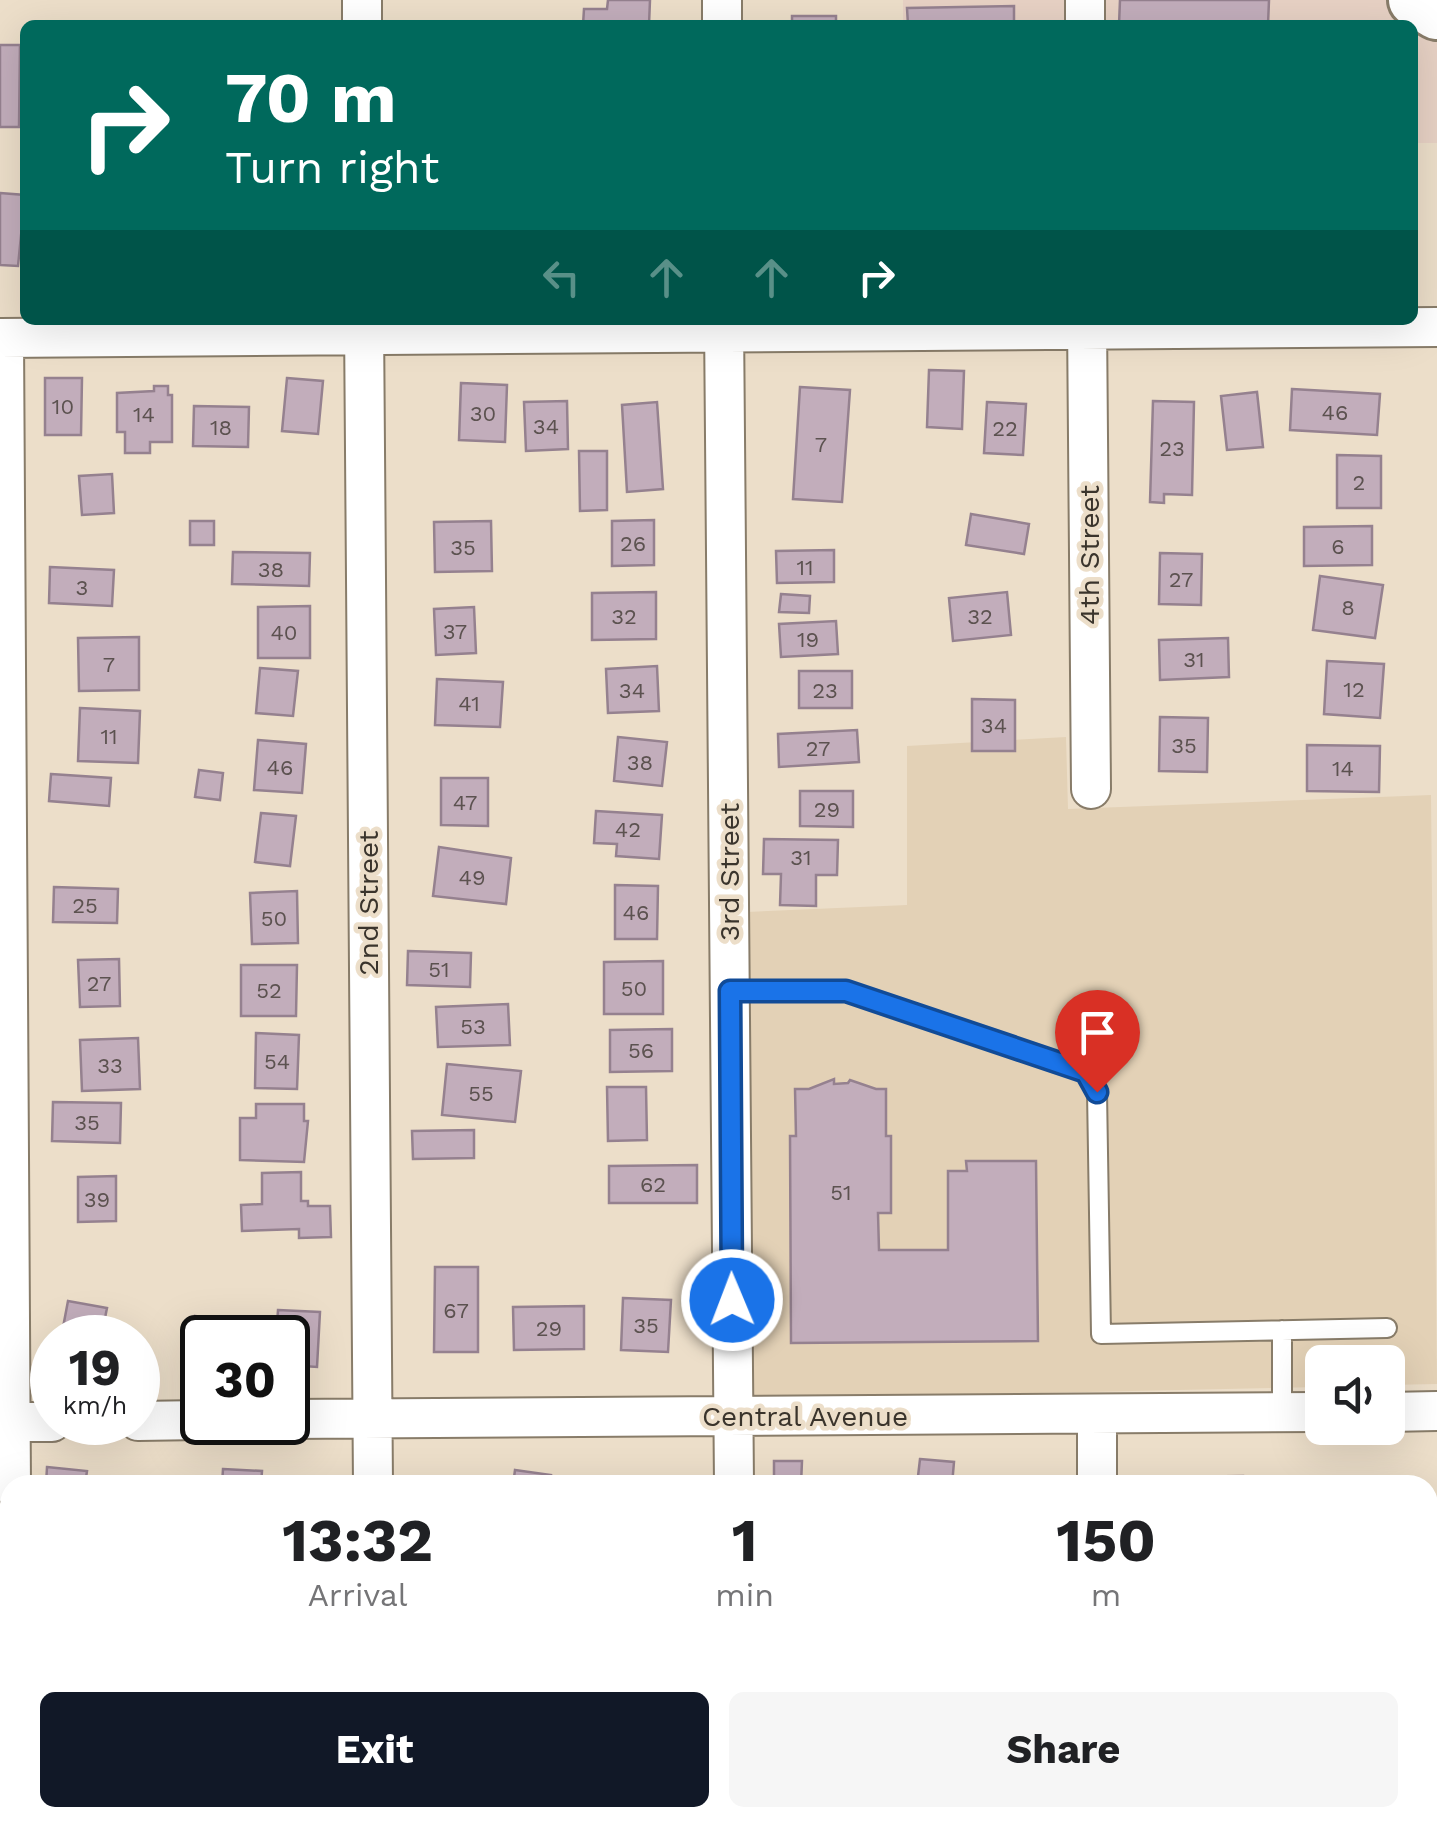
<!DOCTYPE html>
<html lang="en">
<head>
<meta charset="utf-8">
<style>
	body { margin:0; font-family:"Work Sans",sans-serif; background:#f6f6f6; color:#202124; height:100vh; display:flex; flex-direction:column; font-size:38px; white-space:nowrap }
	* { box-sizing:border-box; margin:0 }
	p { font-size:32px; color:#757577 }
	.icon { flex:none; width:55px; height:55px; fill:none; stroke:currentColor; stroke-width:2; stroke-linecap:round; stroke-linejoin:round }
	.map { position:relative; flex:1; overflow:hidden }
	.sheet { position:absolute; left:0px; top:1475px; width:1438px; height:352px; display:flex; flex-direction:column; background:#fff; border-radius:30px 30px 0 0; box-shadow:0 10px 40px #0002 }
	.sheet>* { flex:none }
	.banner { position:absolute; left:20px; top:20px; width:1398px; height:305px; border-radius:15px; box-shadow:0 10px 40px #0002; background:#00695c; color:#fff; overflow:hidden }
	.buttons { position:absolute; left:1305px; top:1345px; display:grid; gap:20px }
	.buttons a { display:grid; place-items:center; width:100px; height:100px; border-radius:15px; background:#fff; box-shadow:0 10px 40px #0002; font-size:50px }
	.speed { position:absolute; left:30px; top:1315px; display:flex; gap:20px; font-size:50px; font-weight:700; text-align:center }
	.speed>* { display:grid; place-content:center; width:130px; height:130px; border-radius:50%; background:#fff; box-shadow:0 10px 40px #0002; line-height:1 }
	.speed small { font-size:25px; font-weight:400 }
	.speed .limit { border:5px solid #111; border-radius:15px; background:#fff; color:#111 }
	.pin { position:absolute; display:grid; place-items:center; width:85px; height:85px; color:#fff; margin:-102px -42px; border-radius:50% 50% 50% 0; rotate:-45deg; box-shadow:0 0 10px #0007 }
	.pin .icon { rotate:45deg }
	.me { position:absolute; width:110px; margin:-55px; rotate:359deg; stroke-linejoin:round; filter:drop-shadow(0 0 8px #0008) }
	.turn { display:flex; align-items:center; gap:35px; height:210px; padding:0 40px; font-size:45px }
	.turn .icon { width:130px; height:130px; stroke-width:2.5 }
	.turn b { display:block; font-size:70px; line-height:85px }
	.lanes { display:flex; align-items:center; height:95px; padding:0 40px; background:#0003; justify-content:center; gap:50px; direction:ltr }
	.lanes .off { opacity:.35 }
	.eta { display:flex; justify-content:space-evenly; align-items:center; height:170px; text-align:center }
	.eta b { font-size:60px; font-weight:700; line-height:70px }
	.cta { display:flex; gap:20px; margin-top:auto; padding:20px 40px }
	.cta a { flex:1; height:115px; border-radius:15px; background:#111827; color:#fff; font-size:40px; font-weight:700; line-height:115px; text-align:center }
	.cta a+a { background:#f6f6f6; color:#202124 }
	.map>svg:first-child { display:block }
</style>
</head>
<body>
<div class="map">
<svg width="1437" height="1827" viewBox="0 0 1437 1827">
	<rect width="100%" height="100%" fill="#ecdec9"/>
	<path fill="#e7d1c4" d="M903 0H1415L1437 13V143H1413L1412 25H903Z"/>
	<path fill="#e3d1b6" d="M1066 737 1068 809 1431 795 1437 1384 1388 1385V1362H1322V1387L751 1399 747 912 907 905V746Z"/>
	<path fill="#c2adbb" stroke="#95818f" stroke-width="2.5" d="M608 0H650L649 25H583L584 9H607Z
		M1120 0H1269L1268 25H1119Z
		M1014 6V25H908L907 8Z
		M792 16H836V25H792Z
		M0 45H20L19 127H0Z
		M0 193 25 195 18 266 0 265Z
		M929 370 964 371 962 429 927 427Z
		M45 378H82L81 435H45Z
		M287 378 323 381 318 434 282 431Z
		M461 383 507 385 505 442 459 440Z
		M154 386H168V395H172V442H150V453H125V432H117V393L154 391Z
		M800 387 850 390 842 502 793 499Z
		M1292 389 1380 394 1377 435 1290 430Z
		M1257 392 1263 447 1227 450 1221 396Z
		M567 401 568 449 526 451 524 402Z
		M1153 401 1194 402 1192 495 1164 494V503L1150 502Z
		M657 402 663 489 627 492 622 405Z
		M987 402 1026 404 1023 455 984 453Z
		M194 406 249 407 248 447 193 446Z
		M579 451H607V510L580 511Z
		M1337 455 1381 456V508H1337Z
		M112 474 114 513 82 515 79 476Z
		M971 514 1029 524 1024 554 966 545Z
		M654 520V565L612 566V521Z
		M190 521H214V545H190Z
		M491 521 492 571 435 572 434 522Z
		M1372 526V565L1304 566V527Z
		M834 550V582L777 583 776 551Z
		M233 552 310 553 309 586 232 584Z
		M1160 553 1202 554 1201 605 1159 604Z
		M50 567 114 570 112 606 49 603Z
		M1320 576 1383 585 1375 638 1313 630Z
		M656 592V639L592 640V593Z
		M1007 592 1011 635 953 641 949 598Z
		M781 594 810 596 809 613 779 612Z
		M310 606V658H258V607Z
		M474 607 476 653 436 655 434 609Z
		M836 621 838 654 781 657 779 624Z
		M139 637V690L79 691 78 638Z
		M1228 638 1229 677 1160 680 1159 640Z
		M1327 661 1384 664 1380 718 1324 714Z
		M657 666 659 711 608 713 606 669Z
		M260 668 298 671 293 716 256 713Z
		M799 671H852V708H799Z
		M437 679 503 682 500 727 435 725Z
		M972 699 1015 700V751H972Z
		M80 708 140 711 138 763 78 761Z
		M1160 717 1208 718 1207 772 1159 771Z
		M857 730 859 762 779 767 778 734Z
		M618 737 667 742 662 786 614 781Z
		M258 740 306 744 302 793 254 790Z
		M1307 745 1380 746 1379 792 1307 791Z
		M199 770 223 773 220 800 195 797Z
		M51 774 111 778 109 806 49 801Z
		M441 778H488V826L441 825Z
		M800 791H853V827L800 826Z
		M596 811 662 815 659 859 616 856 617 844 594 843Z
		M261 813 296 816 290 866 255 862Z
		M764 839 838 840 837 875H816V906L780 905 781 874H763Z
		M439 847 511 858 506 904 433 896Z
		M615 885 658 886 657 939H615Z
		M54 887 118 889 117 923 53 922Z
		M297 891 298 943 252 944 250 893Z
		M408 951 471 953 470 987 407 985Z
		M119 959 120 1006 80 1007 78 960Z
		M663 961V1014H604V962Z
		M241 965H297L296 1016H241Z
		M508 1004 510 1045 438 1047 436 1007Z
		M672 1029V1071L610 1072V1030Z
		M256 1033 299 1035 297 1089 255 1088Z
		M138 1038 140 1089 82 1091 80 1040Z
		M447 1064 521 1071 515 1122 442 1115Z
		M834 1079V1084L848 1083 850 1080 876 1089H886V1136H891V1213H878L879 1250H948V1171H967L966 1161H1036L1038 1341 791 1343 790 1136H796L795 1089H809Z
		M607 1087H646L647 1140 608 1141Z
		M53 1102 121 1103 120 1143 52 1141Z
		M256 1104H304V1121H308L304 1162 240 1160V1118H256Z
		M474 1130V1158L413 1159 412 1131Z
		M697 1165V1203H609V1166Z
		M301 1172V1201H308V1206H330L331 1237 299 1238V1229L242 1231 241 1205 262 1204V1173Z
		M116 1176V1221L78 1222V1177Z
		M435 1267H478V1352H434Z
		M623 1298 671 1300 668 1352 621 1350Z
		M68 1301 107 1308 101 1338H61Z
		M584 1306V1349L514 1350 513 1307Z
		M278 1310 320 1312 317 1367 288 1365V1338H276Z
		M195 1316 249 1322 248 1338H202V1361L191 1360Z
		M920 1459 954 1462 952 1485H917Z
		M774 1461H802L801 1485H818H774Z
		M47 1467 87 1471 85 1485H46Z
		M223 1469 262 1471 261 1485H222Z
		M515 1470 551 1475 550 1485H513Z
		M1243 1476V1485H1166V1477Z
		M84 1818H149V1827H84Z
		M449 1818H495V1827H449Z
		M609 1818H656V1827H608Z
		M809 1818H845V1827H809Z
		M928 1818H974L973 1827H927Z
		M1172 1818H1208V1827H1172Z
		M1350 1818H1388L1387 1827H1350Z"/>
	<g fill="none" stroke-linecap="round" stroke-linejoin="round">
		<defs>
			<path id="lane" d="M730 991H846L1085 1072 1097 1092 1101 1334 1387 1328
				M1282 1330V1413"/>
			<path id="street" d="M362 0V25
				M722 0V25
				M1085 0V25
				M364 320 373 1485
				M724 320 734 1485
				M1087 320 1091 789
				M0 338 1437 327
				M4 338 11 1485
				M1388 1412 1437 1411
				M1097 1414V1485
				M288 1419 1322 1412
				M138 1421 202 1420
				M0 1422H52
				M14 1818V1827
				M375 1818V1827
				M737 1818V1827
				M1099 1818V1827"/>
			<path id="secondary" d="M1415 0 1437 13"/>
		</defs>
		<use href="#lane" stroke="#887c69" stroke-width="22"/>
		<use href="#street" stroke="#887c69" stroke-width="42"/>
		<use href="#secondary" stroke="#887c69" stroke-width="58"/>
		<use href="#lane" stroke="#fff" stroke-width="18"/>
		<use href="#street" stroke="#fff" stroke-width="38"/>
		<use href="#secondary" stroke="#fff" stroke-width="52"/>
	</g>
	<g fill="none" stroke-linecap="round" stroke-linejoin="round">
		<defs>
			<path id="route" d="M732 1300 730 991H846L1086 1072 1097 1092"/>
		</defs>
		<use href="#route" stroke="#114b97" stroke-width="25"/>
		<use href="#route" stroke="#1a73e8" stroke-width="18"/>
	</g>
	<g text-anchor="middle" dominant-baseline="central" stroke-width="9" stroke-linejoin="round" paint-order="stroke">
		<g font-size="22" fill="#5c5250">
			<text x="63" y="406">10</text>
			<text x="1335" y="412">46</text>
			<text x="483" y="413">30</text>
			<text x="144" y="414">14</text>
			<text x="546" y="426">34</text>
			<text x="221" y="427">18</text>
			<text x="1005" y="428">22</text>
			<text x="821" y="444">7</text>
			<text x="1172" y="448">23</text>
			<text x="1359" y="482">2</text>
			<text x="633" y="543">26</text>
			<text x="1338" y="546">6</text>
			<text x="463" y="547">35</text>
			<text x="805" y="567">11</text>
			<text x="271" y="569">38</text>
			<text x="1181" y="579">27</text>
			<text x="82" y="587">3</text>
			<text x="1348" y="607">8</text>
			<text x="624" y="616">32</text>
			<text x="980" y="616">32</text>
			<text x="455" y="631">37</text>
			<text x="284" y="632">40</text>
			<text x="808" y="639">19</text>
			<text x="1194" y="659">31</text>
			<text x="109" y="664">7</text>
			<text x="1354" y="689">12</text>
			<text x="632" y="690">34</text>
			<text x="825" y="690">23</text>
			<text x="469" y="703">41</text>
			<text x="994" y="725">34</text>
			<text x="109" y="736">11</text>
			<text x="1184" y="745">35</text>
			<text x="818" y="748">27</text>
			<text x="640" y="762">38</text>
			<text x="280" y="767">46</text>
			<text x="1343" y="768">14</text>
			<text x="465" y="802">47</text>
			<text x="827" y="809">29</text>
			<text x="628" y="829">42</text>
			<text x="801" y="857">31</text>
			<text x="472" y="877">49</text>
			<text x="85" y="905">25</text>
			<text x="636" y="912">46</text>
			<text x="274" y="918">50</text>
			<text x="439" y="969">51</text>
			<text x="99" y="983">27</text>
			<text x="634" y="988">50</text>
			<text x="269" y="990">52</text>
			<text x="473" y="1026">53</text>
			<text x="641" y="1050">56</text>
			<text x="277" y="1061">54</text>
			<text x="110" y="1065">33</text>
			<text x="481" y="1093">55</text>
			<text x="87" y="1122">35</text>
			<text x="653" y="1184">62</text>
			<text x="841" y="1192">51</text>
			<text x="97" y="1199">39</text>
			<text x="456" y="1310">67</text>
			<text x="646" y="1325">35</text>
			<text x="549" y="1328">29</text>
		</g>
		<g font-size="28" fill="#3a342c" stroke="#ecdec9">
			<text transform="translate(1089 555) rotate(-90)">4th Street</text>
			<text transform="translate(729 872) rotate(-90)">3rd Street</text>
			<text transform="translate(368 903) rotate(-90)">2nd Street</text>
			<text x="805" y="1416">Central Avenue</text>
		</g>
	</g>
</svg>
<div class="buttons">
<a><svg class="icon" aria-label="sound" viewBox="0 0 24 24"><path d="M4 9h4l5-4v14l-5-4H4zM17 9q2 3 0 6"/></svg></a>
</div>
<div class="speed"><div>19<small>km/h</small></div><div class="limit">30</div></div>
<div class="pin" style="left:1097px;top:1092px;background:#d93025"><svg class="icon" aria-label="arrive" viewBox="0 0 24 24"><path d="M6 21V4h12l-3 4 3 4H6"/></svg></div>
<svg class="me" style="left:732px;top:1300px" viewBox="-20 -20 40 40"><circle r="17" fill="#1a73e8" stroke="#fff" stroke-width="3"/><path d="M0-11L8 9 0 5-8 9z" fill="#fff"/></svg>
<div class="banner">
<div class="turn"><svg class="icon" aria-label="right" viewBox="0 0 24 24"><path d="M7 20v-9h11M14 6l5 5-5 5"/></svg><div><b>70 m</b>Turn right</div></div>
<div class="lanes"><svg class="icon off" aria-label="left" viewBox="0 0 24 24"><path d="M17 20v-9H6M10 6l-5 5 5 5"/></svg><svg class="icon off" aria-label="ahead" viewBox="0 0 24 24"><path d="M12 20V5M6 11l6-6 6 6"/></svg><svg class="icon off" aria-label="ahead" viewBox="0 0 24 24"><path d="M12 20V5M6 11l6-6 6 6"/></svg><svg class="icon" aria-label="right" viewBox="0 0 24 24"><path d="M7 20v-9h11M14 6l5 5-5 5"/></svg></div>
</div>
<section class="sheet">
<div class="eta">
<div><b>13:32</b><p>Arrival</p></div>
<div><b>1</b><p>min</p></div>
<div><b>150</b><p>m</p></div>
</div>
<div class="cta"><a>Exit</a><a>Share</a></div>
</section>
</div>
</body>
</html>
